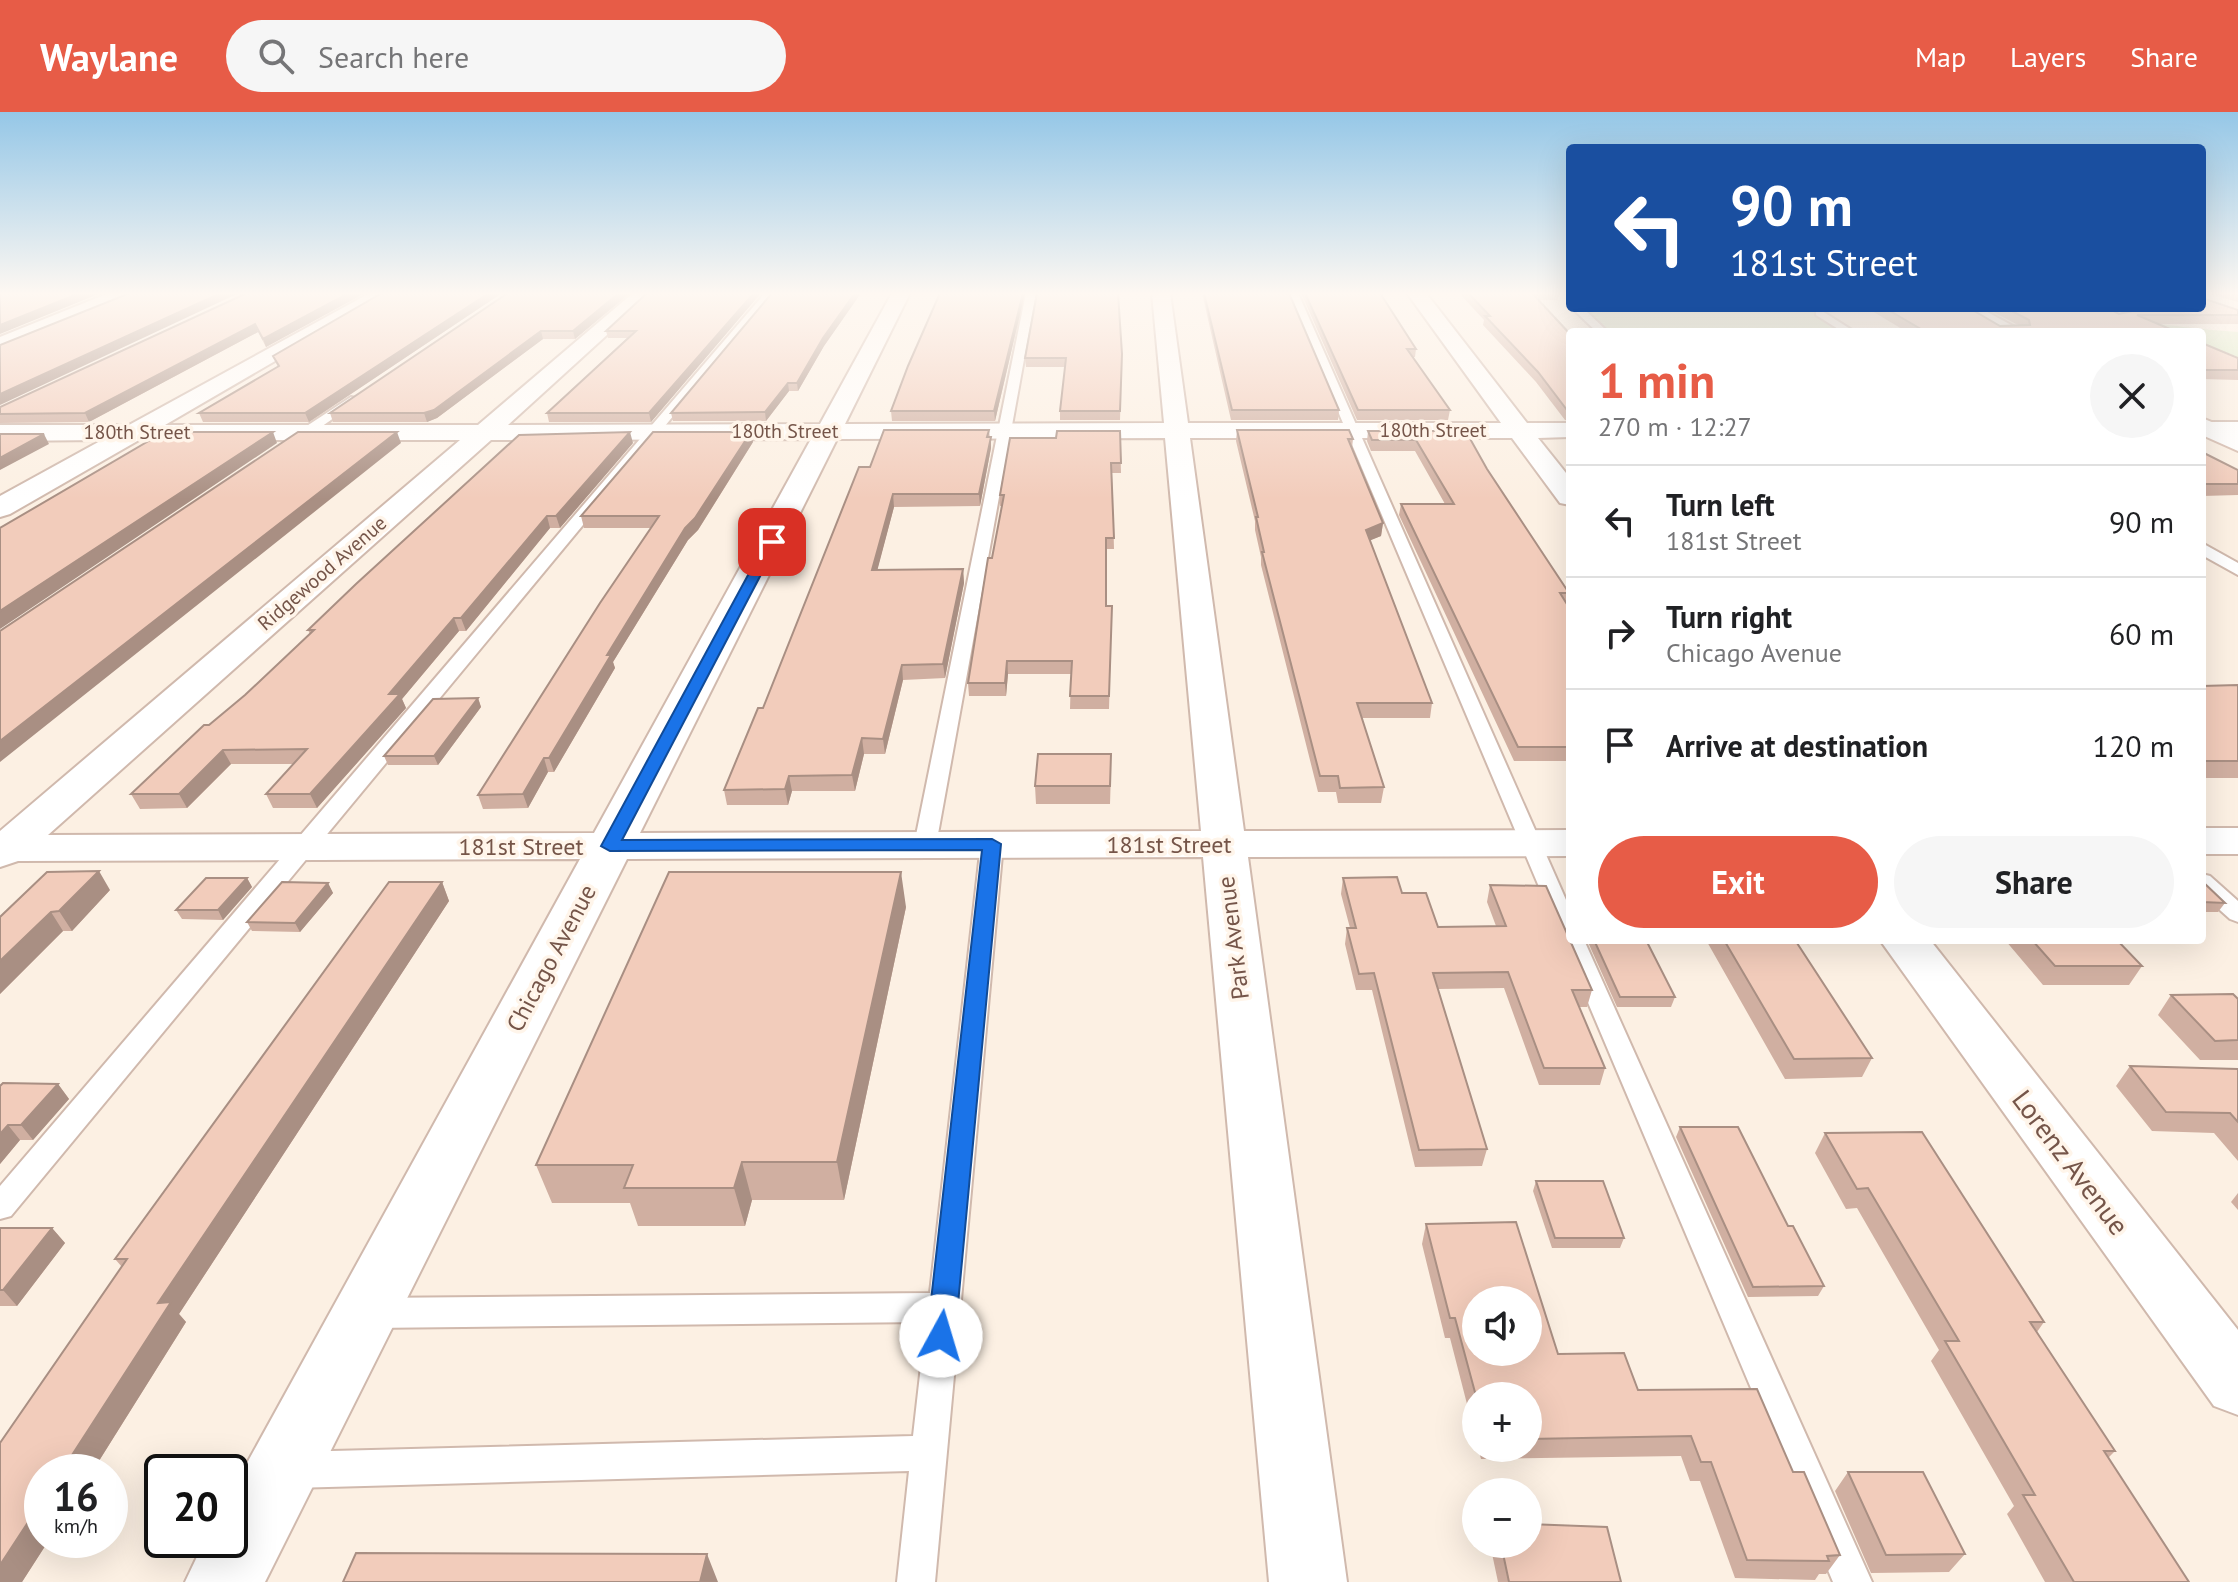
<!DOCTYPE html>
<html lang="en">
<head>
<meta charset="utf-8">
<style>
	body { margin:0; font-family:"PT Sans",sans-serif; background:#f6f6f6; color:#202124; height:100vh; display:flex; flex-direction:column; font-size:30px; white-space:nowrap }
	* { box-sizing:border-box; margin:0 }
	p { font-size:26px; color:#757577 }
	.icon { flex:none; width:44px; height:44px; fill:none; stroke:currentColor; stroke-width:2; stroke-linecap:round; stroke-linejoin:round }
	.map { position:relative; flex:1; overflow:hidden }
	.details { position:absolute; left:1566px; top:216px; width:640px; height:616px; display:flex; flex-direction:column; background:#fff; border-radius:8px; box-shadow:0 8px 32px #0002 }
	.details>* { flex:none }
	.guide { position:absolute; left:1566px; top:32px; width:640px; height:168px; border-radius:8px; box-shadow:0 8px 32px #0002; background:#1a4fa0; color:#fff; overflow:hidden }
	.buttons { position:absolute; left:1462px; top:1174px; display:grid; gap:16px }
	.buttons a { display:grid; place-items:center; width:80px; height:80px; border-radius:50%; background:#fff; box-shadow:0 8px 32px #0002; font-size:40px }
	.speed { position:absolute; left:24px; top:1342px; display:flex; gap:16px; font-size:40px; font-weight:700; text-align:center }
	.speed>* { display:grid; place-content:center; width:104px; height:104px; border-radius:50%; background:#fff; box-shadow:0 8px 32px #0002; line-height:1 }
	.speed small { font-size:20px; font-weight:400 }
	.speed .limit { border:4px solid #111; border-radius:12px; background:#fff; color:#111 }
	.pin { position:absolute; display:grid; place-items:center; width:68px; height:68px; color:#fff; margin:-34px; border-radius:16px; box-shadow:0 4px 12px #0006 }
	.me { position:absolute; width:88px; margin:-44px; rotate:6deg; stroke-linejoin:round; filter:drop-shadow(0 0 6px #0008) }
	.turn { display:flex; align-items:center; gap:28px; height:168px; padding:0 32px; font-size:36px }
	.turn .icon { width:104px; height:104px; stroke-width:2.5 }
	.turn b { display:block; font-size:56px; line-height:68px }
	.round { display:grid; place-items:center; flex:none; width:84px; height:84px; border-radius:42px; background:#f6f6f6 }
	.overview { display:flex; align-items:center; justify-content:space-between; height:136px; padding:0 32px }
	h1 { font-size:48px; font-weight:700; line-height:60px; color:#e75c47 }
	.cta { display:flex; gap:16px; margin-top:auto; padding:16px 32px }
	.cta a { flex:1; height:92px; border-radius:48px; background:#e75c47; color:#fff; font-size:32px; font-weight:700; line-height:92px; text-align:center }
	.cta a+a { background:#f6f6f6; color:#202124 }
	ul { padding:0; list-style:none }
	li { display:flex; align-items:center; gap:24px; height:112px; padding:0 32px; border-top:2px solid #e0e0e0 }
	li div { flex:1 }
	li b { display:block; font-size:30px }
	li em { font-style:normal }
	header { display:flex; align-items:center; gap:48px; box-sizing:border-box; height:112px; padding:0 40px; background:#e75c47; color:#fff }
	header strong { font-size:38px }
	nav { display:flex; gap:44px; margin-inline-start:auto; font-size:28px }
	.search { width:560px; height:72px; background:#f6f6f6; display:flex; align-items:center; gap:20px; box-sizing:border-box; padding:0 28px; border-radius:44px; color:#757577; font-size:30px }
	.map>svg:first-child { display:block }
</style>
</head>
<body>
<header>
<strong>Waylane</strong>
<div class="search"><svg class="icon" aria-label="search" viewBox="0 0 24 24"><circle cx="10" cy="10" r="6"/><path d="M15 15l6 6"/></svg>Search here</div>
<nav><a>Map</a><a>Layers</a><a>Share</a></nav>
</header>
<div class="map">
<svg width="2238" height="1470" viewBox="0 0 2238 1470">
	<rect width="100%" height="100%" fill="#fcf0e3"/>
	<path fill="#d6eac2" d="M1577 196H1812L1850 220H1603Z
		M1981 196C2067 196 2152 214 2238 220V257L2202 249V220C2128 220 2049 229 1981 196Z"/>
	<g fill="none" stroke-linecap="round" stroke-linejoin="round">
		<defs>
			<path id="service" d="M765 181H775L11 1104 0 1107V1074Z
				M1026 181H1036L936 733 925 740 914 733Z
				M1288 181H1298L1570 797V828H1584L1872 1470H1833Z
				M1572 196H1583L1608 220H1597Z
				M1816 199H1822L1855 220H1843L1816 203Z
				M351 285 361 287 298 331H290V325Z
				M2202 431 2238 451V463L2202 443Z
				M992 725 1003 732 935 1470H897L909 1359 292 1376 279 1371 274 1358 279 1345 292 1340 913 1324 926 1210 370 1216 358 1211 354 1201 358 1191 370 1186 930 1181 981 732Z
				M2202 762 2210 764 2238 789V810L2230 807 2202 782Z"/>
			<path id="minor" d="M109 181H134L132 185 0 239V225Z
				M370 181H392L165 313H478L633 181H653L508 313 820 312 892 181H910L845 312 1164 311 1152 181H1170L1188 311H1501L1407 181H1426L1527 311H1570V325L1538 326 1570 366V393L1560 391 1512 326H1190L1244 719 1570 718V744L1248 745 1347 1470H1269L1203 745 627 747 265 1470H185L205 1428H230V1382L580 747 18 749 0 755V719L460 328H139L10 402 0 405V384L102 328 0 329V313H129ZM1165 326 1201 719 640 721 837 327ZM811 327 594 721 48 723 491 328Z
				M2202 310H2238V324H2202Z
				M2202 716H2238V742H2202Z
				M1880 828H1930L2238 1218V1303L2214 1294Z"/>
			<path id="secondary" d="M1955 196H1980L2024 220H1998Z
				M2202 306 2238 321V339L2202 323Z"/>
		</defs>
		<use href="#service" stroke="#d0b9ad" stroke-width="4"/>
		<use href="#minor" stroke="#d0b9ad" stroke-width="4"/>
		<use href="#secondary" stroke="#d3b8aa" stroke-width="4"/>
		<use href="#service" fill="#fff" fill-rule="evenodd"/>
		<use href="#minor" fill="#fff" fill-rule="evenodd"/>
		<use href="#secondary" fill="#fff" fill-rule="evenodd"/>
	</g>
	<path fill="#d0afa1" d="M247 181H365L266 235 258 220 89 310 0 311V295Z
		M382 181H502L309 310H203L199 301 278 255 273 244Z
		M508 181H630L575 227H543L437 306 427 310H333L330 301Z
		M647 181H761L651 310H549L547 301 627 226H608L606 219Z
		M772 181H861L824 234 798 279H789L766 309H673L671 301Z
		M1025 181 995 309H892L891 299Z
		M1202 181H1289L1339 298 1338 308H1231Z
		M1301 181H1380L1416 237 1415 245H1413L1450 298 1448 308H1357Z
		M1459 181H1559L1557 188H1539L1570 222V309L1565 308 1536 270 1483 213 1484 208Z
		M2207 181H2238V190Z
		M2205 187 2238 198V212H2158L2177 220H1907L1867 196H1969L2000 214 2018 213 1986 196H2108L2119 202 2122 201 2112 196H2202Z
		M2202 231 2238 246V268L2202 267Z
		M1122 242 1120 308H1060V299L1065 255H1026L1025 246Z
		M989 318 991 336 980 394 894 395 877 458 963 457 964 471 945 566 903 568 885 642H864L855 679H792L788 693H727L724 678 763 596 870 355Z
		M1237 318 1353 327 1352 336 1383 411 1381 424 1370 428 1432 591 1430 606H1362L1384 675 1381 691H1338L1336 680H1318L1261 453V445L1255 418V409L1236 329Z
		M1120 319 1121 361H1112L1114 437H1106V494H1112L1109 597H1070L1071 562H1008L1006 584H969L968 571 1002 394H1000V383Z
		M1368 319H1464L1487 357 1569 481 1567 492 1570 497V649H1514L1399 403 1401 392H1445L1415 339H1371L1367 329Z
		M753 330 698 418 688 428 613 550 615 556 554 660H548L528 696 483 697 478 683 651 416H584L581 404Z
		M633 331 560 416H550L466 519H459L402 587 406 596 317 696H273L266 682 294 652H231L187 696 140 697 131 682 245 583 310 522 308 518Z
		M2202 340 2238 358V383L2202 384Z
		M2238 573V666H2202V574Z
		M478 586 481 595 438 653H388L384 644Z
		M1111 660 1110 692H1036L1035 674Z
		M247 766 252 775 223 808 182 807 176 798Z
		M1343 766 1402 781 1438 815 1496 814 1487 790 1490 773 1592 878 1587 895H1579L1605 956 1600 973H1539L1504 876 1438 877 1487 1037 1482 1054 1415 1055 1372 878H1356L1345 832 1347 816H1350L1341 782Z
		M2202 769 2225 791 2218 800H2202Z
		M389 770H442L449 789 179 1202 186 1210 92 1360H42V1428H49L22 1470H0V1331L122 1155 115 1147Z
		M328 771 333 781 300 820 252 819 247 810Z
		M110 778 72 819H63L0 882V805Z
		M906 795 844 1088H752L745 1114H638L630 1091H552L536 1053Z
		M1587 828H1646L1675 885 1671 895H1617Z
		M1706 828H1795L1872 946 1862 965 1785 967Z
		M2005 828H2117L2142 854 2129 873H2043Z
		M2171 883 2238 887V948H2200L2158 903Z
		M2130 954 2238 957V1049L2214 1021 2152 1019 2116 974Z
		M58 972 69 987 33 1028H20L0 1052V974Z
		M1680 1015 1788 1114 1824 1174 1818 1184 1748 1185 1676 1025Z
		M1825 1021 2044 1210 2037 1220 2115 1339 2108 1346 2189 1470H2045L2007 1402 2014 1394 1931 1249 1939 1238 1857 1096 1846 1097 1815 1041Z
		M1536 1069 1624 1126 1620 1136H1552L1533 1079Z
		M2238 1081V1098L2231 1090Z
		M1426 1112 1558 1242 1638 1278 1793 1360 1840 1443 1826 1462H1819L1815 1468 1735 1466 1700 1369H1690L1681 1344 1481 1347 1478 1336H1528V1284H1476V1327L1450 1226H1445L1422 1132Z
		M0 1116H52L65 1131 17 1194H0Z
		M1848 1360 1965 1442 1949 1460 1871 1461 1835 1379Z
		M1490 1432H1528L1621 1470H1498Z"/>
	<path fill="#a98f83" d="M80 181H101L0 222V213Z
		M221 181H239L0 293V282Z
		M349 181H365L266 235 263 227Z
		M489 181H502L309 310 305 301Z
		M619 181H630L575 227 573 219Z
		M754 181H761L651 310 649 301Z
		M855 181H861L824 234 798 279 797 271 823 226Z
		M1023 181H1025L995 309 994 299Z
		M255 212 258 220 89 310 85 301Z
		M541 219 543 227 437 306 427 310 424 301Z
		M788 271 789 279 766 309 765 300Z
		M273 320 277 331 0 517V499Z
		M397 320 401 331 0 650V629Z
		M630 320 633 331 560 416 556 404Z
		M751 320 753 330 698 418 688 428 613 550 615 556 554 660 549 646 607 543 685 416Z
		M44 322 49 332 0 358V346Z
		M991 325V336L980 394 979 382Z
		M893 382 894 395 874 471 872 458Z
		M547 404 550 416 466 519 461 506Z
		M1383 411 1381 424 1364 431 1366 418Z
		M963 457 964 471 945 566 943 552Z
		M454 506 459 519 402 587 406 596 317 696 310 682 389 582Z
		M1007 549 1008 562 1006 584 1005 571Z
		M902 553 903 568 885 642 883 627Z
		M478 586 481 595 438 653 434 644Z
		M862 626 864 642 855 679 852 663Z
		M223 638 231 652 187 696 179 682Z
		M544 646 548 660 528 696 523 682Z
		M789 664 792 679 788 693 785 677Z
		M99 759 110 778 72 819 59 799Z
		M901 760 906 795 844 1088 837 1050Z
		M247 766 252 775 223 808 218 798Z
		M442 770 449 789 179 1202 186 1210 92 1360H61L158 1191Z
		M328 771 333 781 300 820 295 811Z
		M51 800 63 819 0 882V849Z
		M58 972 69 987 33 1028 21 1013Z
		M8 1013 20 1028 0 1052V1022Z
		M742 1050 752 1088 745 1114 734 1076Z
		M52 1116 65 1131 17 1194 3 1178Z
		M42 1389V1428H49L22 1470H0V1453Z
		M707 1442 718 1470H700Z"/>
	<path fill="#f2ccbb" stroke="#a98f83" stroke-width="2" fill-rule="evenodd" d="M0 181H80L0 213Z
		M130 181H221L0 282V233Z
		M247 181H349L263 227 255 212 85 301 0 302V295Z
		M382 181H489L305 301H199L279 254 273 244Z
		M508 181H619L573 219H541L434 298 424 301H330Z
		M647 181H754L649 301H547L636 219H606Z
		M772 181H855L823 226 797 271H788L765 300 671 301Z
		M940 181H1023L994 299H891L908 254Z
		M1037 181H1118L1122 242 1120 299H1060L1066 246H1025Z
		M1204 181H1289L1339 298H1232Z
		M1305 181H1380L1416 237H1407L1450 298H1358Z
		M1468 181H1532L1570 222V298H1567L1538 260 1485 204H1490Z
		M2202 181H2205V187L2238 198V203H2137L2177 220H1926L1885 196H1969L2000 214 2030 213 2029 208 2006 196H2108L2119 202 2132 199 2131 196H2202Z
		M2202 231 2238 246V258H2202Z
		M884 318H989L987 325H991L979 382H893L872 458 963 457 943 552 902 553 883 627 862 626 852 663 789 664 785 677 724 678 758 596H763L859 355H870Z
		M1237 318H1349L1353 327H1348L1383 411 1366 418 1432 591H1357L1384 675 1340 676 1338 664H1320L1262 440H1264L1256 405H1258Z
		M1057 319H1120L1121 351H1111L1114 426H1106V494H1112L1109 584H1070L1072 549H1007L1005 571H968L988 446H992L1004 383H1000L1010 326H1056Z
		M1368 319H1464L1468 323 1487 357 1569 481H1560L1570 497V635H1518L1401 392H1454L1416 328H1372Z
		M164 320H273L0 499V416Z
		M298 320H397L0 629V519Z
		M630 320 556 404H547L461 506H454L389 582H400L310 682H266L307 637 223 638 179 682H131L204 613H209L245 583 314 518H308L356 472 519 323Z
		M653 320H751L695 406 685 416 607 543H611L549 646H544L523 682 478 683 600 491 659 404H581Z
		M0 322H44L0 346Z
		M2202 340 2238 358V372H2202Z
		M2238 573V649H2202V574Z
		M478 586 434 644H384L433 587Z
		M1038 642H1111L1110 674H1035Z
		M99 759 59 799 51 800 0 849V805L47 760Z
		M669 760H901L837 1050H742L734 1076H624L633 1053H536Z
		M1397 765 1402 781H1426L1438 815 1506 814 1490 773 1546 774 1592 878H1572L1605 956H1544L1508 860 1433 861 1487 1037 1419 1038 1374 861 1359 862 1347 816H1356L1343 766Z
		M206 766H247L218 798H176Z
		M2202 769 2225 791 2202 790Z
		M282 770 328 771 295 811 247 810Z
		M389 770H442L158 1191 171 1190 61 1360H42V1389L0 1453V1331L127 1147H115Z
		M1594 828H1646L1675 885H1620Z
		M1724 828H1795L1872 946 1794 947Z
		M2032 828H2117L2142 854H2055Z
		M2233 882 2238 887V928L2215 929 2171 883Z
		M2130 954 2238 957V1010L2230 1001 2166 1000Z
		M3 971 58 972 21 1013H8L0 1022V974Z
		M1680 1015H1738L1788 1114H1793L1824 1174 1753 1175Z
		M1922 1020 2044 1210H2030L2115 1339H2104L2189 1470H2074L2023 1383H2035L1945 1229H1959L1868 1076 1857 1077 1825 1021Z
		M1536 1069H1603L1624 1126H1555Z
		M1516 1110 1558 1242 1624 1241 1638 1278 1757 1277 1793 1360H1804L1840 1443 1827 1444 1829 1449 1747 1448 1711 1350H1701L1691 1324 1528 1327V1284H1476L1455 1206H1450L1426 1112ZM1476 1188H1528V1240H1476Z
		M0 1116H52L3 1178H0Z
		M1848 1360H1923L1965 1442 1886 1443Z
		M1528 1412 1607 1415 1621 1470H1509L1501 1432H1528Z
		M356 1441 707 1442 700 1470H343Z"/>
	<linearGradient id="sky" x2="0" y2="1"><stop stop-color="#95c7e7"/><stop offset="0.47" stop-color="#fef8f2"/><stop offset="1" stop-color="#fef8f2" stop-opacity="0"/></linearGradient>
	<rect width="2238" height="387" fill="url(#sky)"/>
	<path fill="#1a73e8" stroke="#114b97" stroke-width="2" d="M772 426 778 430 622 728 992 727 1001 732 955 1224 951 1233 941 1237 931 1233 927 1224 982 738 610 739 601 734 766 430Z"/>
	<g text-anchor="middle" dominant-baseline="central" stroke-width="7" stroke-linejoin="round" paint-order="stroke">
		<g font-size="20" fill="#755549" stroke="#fff5ea">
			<text x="1433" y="318">180th Street</text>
			<text x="785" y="319">180th Street</text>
			<text x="137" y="320">180th Street</text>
			<text transform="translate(322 461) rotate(-41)">Ridgewood Avenue</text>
		</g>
		<g font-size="24" fill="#755549" stroke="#fff5ea">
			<text x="1169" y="732">181st Street</text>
			<text x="521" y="734">181st Street</text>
			<text transform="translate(1233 826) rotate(-97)">Park Avenue</text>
			<text transform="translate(551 846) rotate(-62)">Chicago Avenue</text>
		</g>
		<g font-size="28" fill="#755549" stroke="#fff5ea">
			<text transform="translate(2071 1050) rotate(53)">Lorenz Avenue</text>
		</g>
	</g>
</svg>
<div class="buttons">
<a><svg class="icon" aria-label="sound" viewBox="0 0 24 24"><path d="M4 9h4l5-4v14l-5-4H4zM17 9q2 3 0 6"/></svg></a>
<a>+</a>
<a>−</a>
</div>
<div class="speed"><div>16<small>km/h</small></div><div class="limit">20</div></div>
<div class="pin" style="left:772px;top:430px;background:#d93025"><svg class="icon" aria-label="arrive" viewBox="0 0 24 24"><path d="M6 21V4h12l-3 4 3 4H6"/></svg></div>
<svg class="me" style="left:941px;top:1224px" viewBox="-20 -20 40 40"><circle r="19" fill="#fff"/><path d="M0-13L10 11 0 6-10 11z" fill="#1a73e8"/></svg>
<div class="guide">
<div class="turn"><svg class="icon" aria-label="left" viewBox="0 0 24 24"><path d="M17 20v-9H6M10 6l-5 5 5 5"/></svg><div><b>90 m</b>181st Street</div></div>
</div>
<section class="details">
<div class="overview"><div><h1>1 min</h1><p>270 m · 12:27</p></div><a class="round"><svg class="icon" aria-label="close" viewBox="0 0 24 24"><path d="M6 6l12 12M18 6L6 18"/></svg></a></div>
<ul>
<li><svg class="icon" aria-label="left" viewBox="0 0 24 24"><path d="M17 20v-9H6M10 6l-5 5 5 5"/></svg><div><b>Turn left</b><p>181st Street</p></div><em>90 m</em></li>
<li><svg class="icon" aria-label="right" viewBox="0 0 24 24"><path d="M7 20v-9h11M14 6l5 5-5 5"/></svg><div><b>Turn right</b><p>Chicago Avenue</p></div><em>60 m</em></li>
<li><svg class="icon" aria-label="arrive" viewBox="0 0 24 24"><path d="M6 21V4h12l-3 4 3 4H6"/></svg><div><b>Arrive at destination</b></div><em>120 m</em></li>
</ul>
<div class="cta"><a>Exit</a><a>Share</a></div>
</section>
</div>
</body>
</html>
